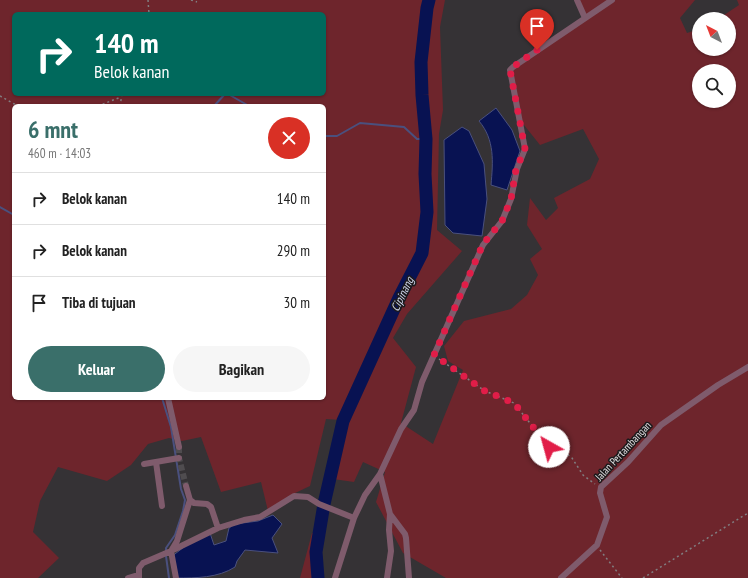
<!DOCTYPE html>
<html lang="id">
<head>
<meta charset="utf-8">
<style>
	body { margin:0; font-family:"PT Sans Narrow",sans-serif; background:#f6f6f6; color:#222; height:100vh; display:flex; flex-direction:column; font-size:15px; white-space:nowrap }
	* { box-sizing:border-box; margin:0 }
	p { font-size:13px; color:#767676 }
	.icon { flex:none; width:22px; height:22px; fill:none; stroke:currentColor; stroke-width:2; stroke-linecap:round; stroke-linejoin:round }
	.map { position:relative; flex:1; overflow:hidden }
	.drawer { position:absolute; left:12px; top:104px; width:314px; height:296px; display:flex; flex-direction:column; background:#fff; border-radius:6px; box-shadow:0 1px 3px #0004 }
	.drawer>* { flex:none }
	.hud { position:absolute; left:12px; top:12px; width:314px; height:84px; border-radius:6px; box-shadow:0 1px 3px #0004; background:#00695c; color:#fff; overflow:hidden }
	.needle { width:26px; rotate:318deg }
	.controls { position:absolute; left:692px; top:12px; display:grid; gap:8px }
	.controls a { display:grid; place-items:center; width:44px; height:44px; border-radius:50%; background:#fff; box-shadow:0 1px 3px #0004; font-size:20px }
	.pin { position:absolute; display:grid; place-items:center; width:34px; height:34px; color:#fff; margin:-41px -17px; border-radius:50% 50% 50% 0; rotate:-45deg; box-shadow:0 0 4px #0007 }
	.pin .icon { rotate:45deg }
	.me { position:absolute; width:44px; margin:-22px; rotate:322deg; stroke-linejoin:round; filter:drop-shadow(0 0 3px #0008) }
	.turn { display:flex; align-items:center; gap:14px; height:84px; padding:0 16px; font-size:18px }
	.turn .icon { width:52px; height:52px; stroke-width:2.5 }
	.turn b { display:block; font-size:28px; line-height:34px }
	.round { display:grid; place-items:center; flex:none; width:42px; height:42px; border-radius:21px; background:#f6f6f6 }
	.head { display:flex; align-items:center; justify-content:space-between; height:68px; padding:0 16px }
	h1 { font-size:24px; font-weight:700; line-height:30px; color:#3a6f6a }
	.button { display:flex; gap:8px; margin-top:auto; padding:8px 16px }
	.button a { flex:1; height:46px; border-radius:24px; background:#3a6f6a; color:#fff; font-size:16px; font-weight:700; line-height:46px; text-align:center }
	.button a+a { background:#f6f6f6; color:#222 }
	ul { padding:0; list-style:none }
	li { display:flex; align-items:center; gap:12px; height:52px; padding:0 16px; border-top:1px solid #e0e0e0 }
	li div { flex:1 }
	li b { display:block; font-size:15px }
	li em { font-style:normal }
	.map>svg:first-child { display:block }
</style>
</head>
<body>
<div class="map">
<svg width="748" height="578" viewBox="0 0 748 578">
	<rect width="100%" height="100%" fill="#353235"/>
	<path fill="#6e252c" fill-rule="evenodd" d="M0 0H445L440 27 443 110 439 134 437 230 462 251 407 314 393 338 416 367 401 423 433 444 463 370 448 361 444 346 464 321 511 309 527 295 538 275 530 259 542 249 527 225 530 198 546 220 558 208 554 198 590 179 599 159 583 129 540 145 516 115 510 68 586 17 579 0H695L680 18 687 33 699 29V49H729V19H718L739 5 737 0H748V578H446L403 553 376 502 385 472 363 462 354 482 326 478 341 420 326 419 310 486 293 494 268 511 261 482 221 492 201 437 182 441 169 438 148 444 131 465 107 481 58 467 40 501 33 532 59 558 38 578H0ZM14 14H324V94H14ZM699 71H729V101H699ZM14 106H324V398H14Z
		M312 533 323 536 320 557 321 578H300Z"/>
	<path fill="#081252" stroke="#4a507e" d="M496 108 512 130 520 151 507 190 491 185C493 162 495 140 479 121Z
		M462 127 469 131 484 164 487 199 482 236 453 233 445 225 444 140Z
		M273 515 282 524 272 538 278 553 245 550 237 561 235 567C218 578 196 578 176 578L171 557 197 537 210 533 214 545 226 541 229 528 235 524 258 521Z"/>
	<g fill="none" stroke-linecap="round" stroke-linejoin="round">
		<path stroke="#4a507e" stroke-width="2" d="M228 94 249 106
			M214 106 225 94
			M324 136H337L360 123 404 127 417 139H426
			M0 207 14 215
			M162 398 171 427 181 489 185 500 183 511 175 535 166 548V551
			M166 556 169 578"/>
		<path stroke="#081252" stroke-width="13" d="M318 578 316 552 324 504 343 421 399 298 422 253 427 212 425 174 426 139 422 95 421 62 427 8 429 0"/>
		<path stroke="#4f4c4f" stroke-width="6" stroke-dasharray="6 3" stroke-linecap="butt" d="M179 447V458L186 486"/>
		<path stroke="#817e81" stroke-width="1.5" stroke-dasharray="2 3" stroke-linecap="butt" d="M148 0 149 14
			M191 0 197 2
			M0 96 18 106
			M98 106 121 97
			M120 106 122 94
			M439 359 485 391 514 403 549 447H558L572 458 583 475 595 484
			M600 550 622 578
			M643 578 748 513"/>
		<path stroke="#7f5b6c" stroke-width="6" d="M577 0 585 18
			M168 398 179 447
			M156 462 162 506
			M144 464 179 458
			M380 474 390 514 405 534 406 538 409 578
			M186 486 190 500 194 503 207 504 211 507 218 528
			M128 578 138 575
			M139 578V568L143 563 171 551 218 528 244 520 260 517 294 496 308 497 319 504 354 518
			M176 578 171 551 177 541 190 500
			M335 578 354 518 365 495 380 474 401 429 414 410 422 382 483 245 502 221 511 199 517 169 525 149 510 70 513 67 612 0
			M387 578 391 551 389 530 390 514
			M561 578 597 545 607 517 600 493 601 487 628 462 661 425 718 385 748 367"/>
	</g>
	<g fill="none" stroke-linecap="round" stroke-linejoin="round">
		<path stroke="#e11d48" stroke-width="7" stroke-dasharray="0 12.6" d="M537 50 513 67 510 70 525 149 516 169 511 199 502 221 483 244 434 355 485 391 514 403 549 447"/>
	</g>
	<g text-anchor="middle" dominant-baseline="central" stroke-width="3" stroke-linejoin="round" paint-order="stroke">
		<g font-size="11" fill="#e3e1e3" stroke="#1c1a1c">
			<text transform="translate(623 451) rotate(-47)">Jalan Pertambangan</text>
		</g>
		<g font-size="12" font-style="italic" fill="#cfd7ec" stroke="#1c1a1c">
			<text transform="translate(402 294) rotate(-64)">Cipinang</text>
		</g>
	</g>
</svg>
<div class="controls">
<a><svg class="needle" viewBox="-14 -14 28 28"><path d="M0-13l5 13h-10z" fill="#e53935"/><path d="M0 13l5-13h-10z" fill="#767676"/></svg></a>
<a><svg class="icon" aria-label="search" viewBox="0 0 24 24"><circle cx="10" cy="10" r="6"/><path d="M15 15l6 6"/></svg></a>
</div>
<div class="pin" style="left:537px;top:50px;background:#d93025"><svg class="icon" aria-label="arrive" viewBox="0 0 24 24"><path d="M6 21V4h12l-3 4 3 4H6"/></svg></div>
<svg class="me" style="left:549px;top:447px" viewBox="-20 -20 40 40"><circle r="19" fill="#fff"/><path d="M0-13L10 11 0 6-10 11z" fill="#e11d48"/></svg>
<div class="hud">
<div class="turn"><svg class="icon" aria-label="right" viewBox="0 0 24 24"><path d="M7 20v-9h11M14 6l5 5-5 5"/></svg><div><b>140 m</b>Belok kanan</div></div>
</div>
<section class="drawer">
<div class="head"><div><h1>6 mnt</h1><p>460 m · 14:03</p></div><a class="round" style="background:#d93025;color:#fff"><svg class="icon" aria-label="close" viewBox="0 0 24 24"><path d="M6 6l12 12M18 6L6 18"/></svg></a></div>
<ul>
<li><svg class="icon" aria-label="right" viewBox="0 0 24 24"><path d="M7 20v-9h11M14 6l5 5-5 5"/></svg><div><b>Belok kanan</b></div><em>140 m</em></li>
<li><svg class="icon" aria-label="right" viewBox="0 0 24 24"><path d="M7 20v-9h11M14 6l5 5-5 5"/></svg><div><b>Belok kanan</b></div><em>290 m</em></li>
<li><svg class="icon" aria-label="arrive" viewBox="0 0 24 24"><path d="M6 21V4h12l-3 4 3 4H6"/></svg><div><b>Tiba di tujuan</b></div><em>30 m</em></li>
</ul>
<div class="button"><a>Keluar</a><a>Bagikan</a></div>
</section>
</div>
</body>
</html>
